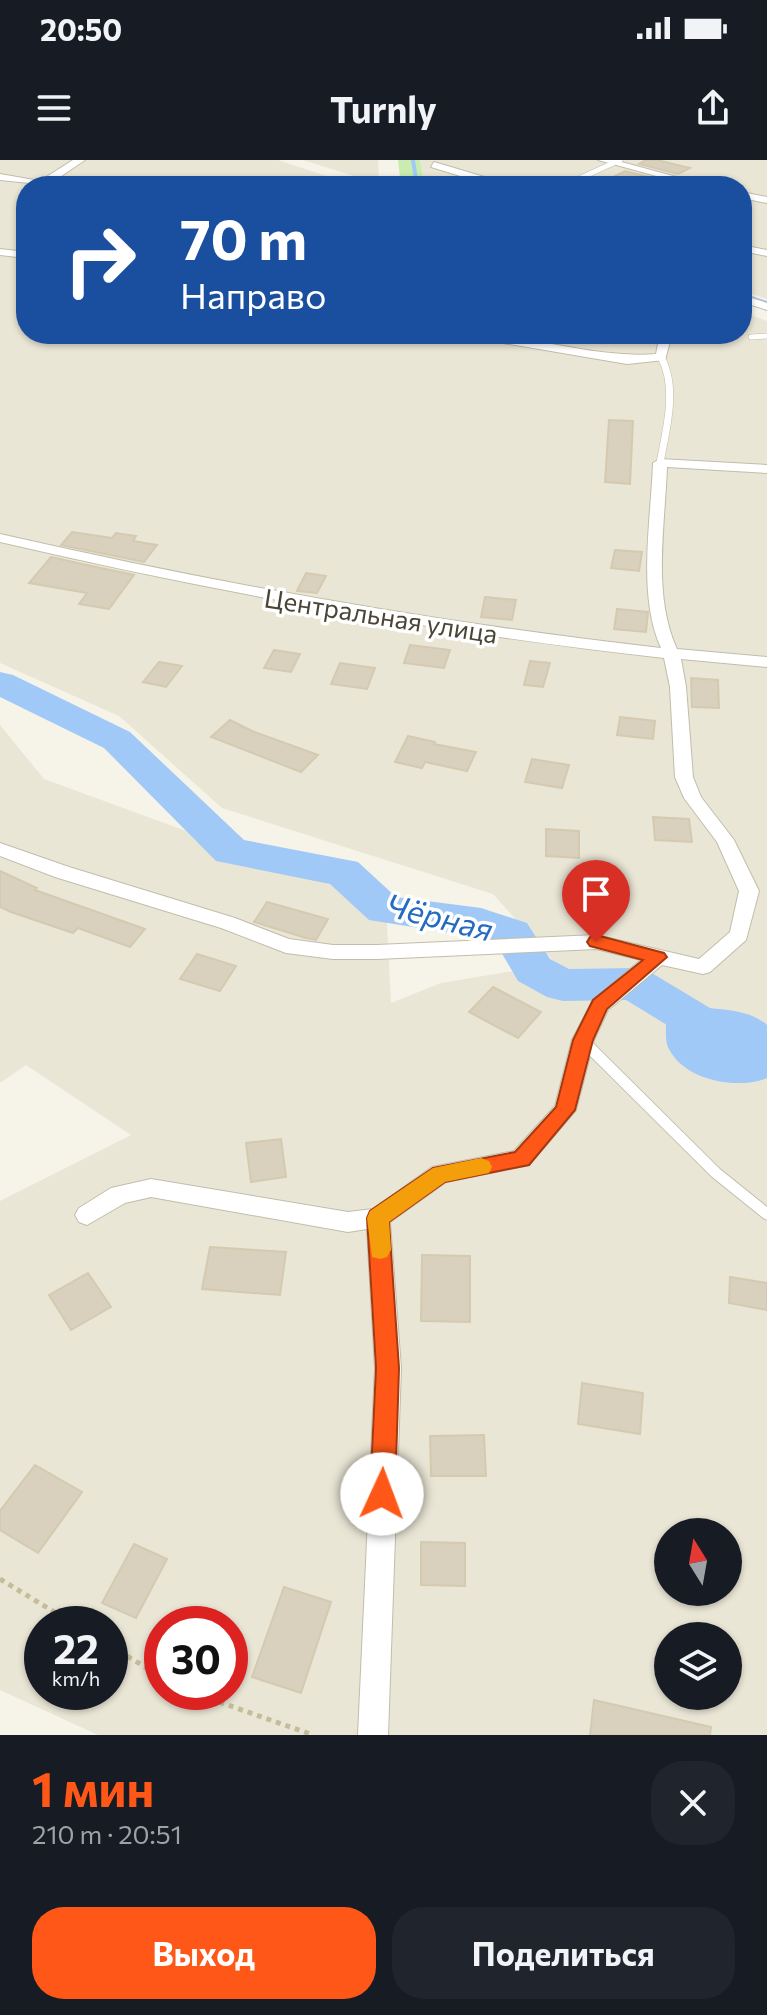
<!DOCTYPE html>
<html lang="ru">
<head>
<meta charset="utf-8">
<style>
	body { margin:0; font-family:Commissioner,sans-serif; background:#20242c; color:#f1f3f6; height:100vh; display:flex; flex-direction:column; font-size:30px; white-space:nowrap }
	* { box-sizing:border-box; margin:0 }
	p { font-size:26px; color:#9ea1a6 }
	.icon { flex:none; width:44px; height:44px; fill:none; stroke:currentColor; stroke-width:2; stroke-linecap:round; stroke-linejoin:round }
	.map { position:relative; height:1575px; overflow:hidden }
	.side { display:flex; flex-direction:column; background:#171b24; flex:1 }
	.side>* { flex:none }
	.banner { position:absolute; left:16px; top:16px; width:736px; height:168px; border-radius:32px; box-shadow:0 2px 6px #0004; background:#1a4fa0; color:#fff; overflow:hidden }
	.needle { width:52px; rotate:349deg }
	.controls { position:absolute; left:654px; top:1358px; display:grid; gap:16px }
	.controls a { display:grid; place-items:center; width:88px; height:88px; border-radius:50%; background:#171b24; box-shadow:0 2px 6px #0004; font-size:40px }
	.speed { position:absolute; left:24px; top:1446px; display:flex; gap:16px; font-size:40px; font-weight:700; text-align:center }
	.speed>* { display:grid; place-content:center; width:104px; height:104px; border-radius:50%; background:#171b24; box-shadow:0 2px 6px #0004; line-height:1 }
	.speed small { font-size:20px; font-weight:400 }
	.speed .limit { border:12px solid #d22; background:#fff; color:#111 }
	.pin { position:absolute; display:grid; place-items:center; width:68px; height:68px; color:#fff; margin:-82px -34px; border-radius:50% 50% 50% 0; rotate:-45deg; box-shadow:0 0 8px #0007 }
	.pin .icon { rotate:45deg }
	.me { position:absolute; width:88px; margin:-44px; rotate:2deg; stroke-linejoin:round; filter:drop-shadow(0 0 6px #0008) }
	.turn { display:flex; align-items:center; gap:28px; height:168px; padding:0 32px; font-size:36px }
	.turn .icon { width:104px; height:104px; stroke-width:2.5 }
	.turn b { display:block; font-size:56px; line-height:68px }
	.round { display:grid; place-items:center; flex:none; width:84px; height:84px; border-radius:32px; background:#20242c }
	.overview { display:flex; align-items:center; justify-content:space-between; height:136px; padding:0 32px }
	h1 { font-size:48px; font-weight:700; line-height:60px; color:#ff5717 }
	.cta { display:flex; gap:16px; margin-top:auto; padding:16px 32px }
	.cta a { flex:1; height:92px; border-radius:32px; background:#ff5717; color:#fff; font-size:32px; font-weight:700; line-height:92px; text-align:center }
	.cta a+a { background:#20242c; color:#f1f3f6 }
	.status { display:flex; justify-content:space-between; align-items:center; height:56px; padding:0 40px; background:#171b24; direction:ltr }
	.status svg { height:22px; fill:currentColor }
	header { display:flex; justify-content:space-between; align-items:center; height:104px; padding:0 32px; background:#171b24; font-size:36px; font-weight:700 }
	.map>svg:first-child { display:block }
</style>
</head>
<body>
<div class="status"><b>20:50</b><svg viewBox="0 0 49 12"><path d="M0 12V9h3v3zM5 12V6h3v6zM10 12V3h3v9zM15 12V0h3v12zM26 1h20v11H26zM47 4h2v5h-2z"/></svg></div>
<header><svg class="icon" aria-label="menu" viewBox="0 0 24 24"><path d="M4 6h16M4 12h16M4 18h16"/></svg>Turnly<svg class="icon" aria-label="share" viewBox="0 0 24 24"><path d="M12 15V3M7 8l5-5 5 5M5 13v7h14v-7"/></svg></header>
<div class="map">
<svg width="767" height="1575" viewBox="0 0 767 1575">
	<rect width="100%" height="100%" fill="#f6f3e9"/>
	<path fill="#eae6d6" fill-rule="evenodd" d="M0 0H278L357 26H26V174H742V152L767 161V1575H98L0 1530V1041L131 975 26 905 0 923V565L44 619 386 744 391 843 441 823 556 804 493 734 222 648 119 556 0 503ZM668 1372H728V1432H668ZM42 1464H110V1532H42ZM162 1464H230V1532H162ZM668 1476H728V1536H668Z
		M303 0H378L379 24Z
		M420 0H767V139L742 131V26H423Z"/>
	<path fill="#c9edae" d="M398 0H420L423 18 421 26H401Z"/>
	<path fill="#a1c9f7" d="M692 847C716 849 748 848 767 865V918C738 930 685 921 669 889 665 883 666 871 666 864Z"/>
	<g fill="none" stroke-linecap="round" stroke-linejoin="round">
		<path stroke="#a1c9f7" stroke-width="4" d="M413 0 417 26
			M742 135 767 143"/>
		<path fill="#a1c9f7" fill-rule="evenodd" d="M0 512 13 515 130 572 244 680 358 702 396 737 481 748 527 763 550 799 569 809 634 808 650 812 735 863 767 873V909L703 887 626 840 563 841 547 837 518 821 497 785 476 777 369 760 330 724 216 701 104 588 0 537Z"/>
	</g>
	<path fill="#d9d1bd" stroke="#d4cab0" stroke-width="2" d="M646 0H657L690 8 678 14 639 4Z
		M625 11 665 21 656 26H641L611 18Z
		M609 260 633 261 630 324 605 322Z
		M72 372 112 378 116 373 136 376 133 381 157 385 144 402 61 385Z
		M615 390 642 392 639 411 611 408Z
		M51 397 82 404 134 415 109 449 79 444 87 433 29 423Z
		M306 413 326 416 317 433 297 431Z
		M485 437 516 440 512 460 481 457Z
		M617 449 648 452 646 472 614 469Z
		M410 485 450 490 444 508 404 503Z
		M274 490 300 494 291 512 264 508Z
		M530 501 550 503 543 527 524 525Z
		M159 502 182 506 166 527 143 522Z
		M340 503 375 508 367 529 331 524Z
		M691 518 718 520 719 548 692 547Z
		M620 557 655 561 653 579 617 575Z
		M230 560 252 571 318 595 301 612 211 577Z
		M408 576 435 582 434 584 476 592 467 611 425 602 422 608 395 602Z
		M532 599 569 605 562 628 525 622Z
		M653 657 689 659 692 682 655 680Z
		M546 669 579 671V698L546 696Z
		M0 711 37 728 35 730 145 769 130 787 78 768 73 773 11 752 0 747Z
		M267 742 328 759 316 780 306 778 254 762Z
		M197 794 236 806 220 831 180 819Z
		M493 827 541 852 518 878 469 852Z
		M281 979 286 1017 251 1022 246 983Z
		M210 1087 286 1092 280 1135 202 1129Z
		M422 1095 470 1096V1162L421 1161Z
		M88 1113 111 1147 71 1170 49 1135Z
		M730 1117 767 1123V1150L729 1143Z
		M582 1223 643 1233 640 1274 578 1264Z
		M484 1275 486 1316H431L430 1276Z
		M35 1305 82 1332 38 1393 0 1370V1351Z
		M421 1382 465 1383V1426L421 1425Z
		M134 1384 167 1399 136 1458 102 1443Z
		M284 1427 331 1442 301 1533 252 1517Z
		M594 1540 711 1567 710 1575H590Z"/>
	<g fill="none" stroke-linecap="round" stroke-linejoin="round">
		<defs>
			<path id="lane-far2" d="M563 26 620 0
				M751 177 767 176"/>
			<path id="lane-far1" d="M660 303C666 270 678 228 661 197"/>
			<path id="lane" d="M584 882 716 1013 767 1054"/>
			<path id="street" d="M73 0H85L51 23 59 26 0 20V14L40 21Z
				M598 0H614L710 26H693Z
				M434 2 508 24 509 26H493L431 7Z
				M742 32 767 37V43L742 38Z
				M742 85 767 90V96L742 91Z
				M0 89 26 92V98L0 95Z
				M742 135 767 143V150L742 142Z
				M468 174C531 174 593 199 656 194L660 174H672L665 200 627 204 474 178Z
				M660 299 767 305V313L667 307C665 366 652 435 677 489L767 497V507L681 499 686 527 693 617 701 637 734 680 759 731 746 780 710 812 703 814 662 805 608 850 594 880 576 950 529 1005 446 1022 390 1062 401 1208 388 1575H358L375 1208 367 1069 348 1072 151 1037 125 1043 87 1065 79 1062 75 1055 79 1048 111 1028 151 1019 348 1052 373 1049 432 1007 514 991 555 946 572 880 593 840 641 800 596 789 377 799H333L286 793 221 768 55 717 0 696V683L69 707 235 758 289 779 333 785H377L596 775 699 799 730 772 739 731 717 682 684 638 675 617 670 527 664 498C440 473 220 433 0 382V374C219 424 438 463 661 488 637 435 651 360 653 303Z"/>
		</defs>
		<use href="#lane-far2" stroke="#c2bdaa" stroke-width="6"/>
		<use href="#lane-far1" stroke="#c2bdaa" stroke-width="8"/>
		<use href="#lane" stroke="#c2bdaa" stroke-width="13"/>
		<use href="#street" stroke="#c2bdaa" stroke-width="2"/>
		<path stroke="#c5bc9a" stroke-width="5" stroke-dasharray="5 5" stroke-linecap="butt" d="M0 1419 74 1464
			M110 1486 162 1517
			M191 1532 313 1575"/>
		<use href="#lane-far2" stroke="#fff" stroke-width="5"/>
		<use href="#lane-far1" stroke="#fff" stroke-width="7"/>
		<use href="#lane" stroke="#fff" stroke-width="11"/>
		<use href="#street" fill="#fff" fill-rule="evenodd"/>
	</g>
	<path fill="#ff5717" stroke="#a6390f" stroke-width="2" d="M596 775 664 793 667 797 607 849 593 880 575 950 529 1005 445 1022 389 1062 399 1208 395 1334 391 1342 382 1346 373 1342 370 1334 376 1208 367 1058 370 1051 433 1008 515 992 556 947 573 880 593 840 643 800 590 786 587 782 590 777Z"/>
	<path fill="#f59e0b" d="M481 998 489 1001 492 1007 489 1013 445 1022 389 1062 391 1090 387 1097 380 1099 372 1097 367 1058 370 1051 433 1008Z"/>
	<g text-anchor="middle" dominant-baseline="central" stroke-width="7" stroke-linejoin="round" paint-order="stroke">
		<g font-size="26" fill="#4a4536" stroke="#fff">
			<text transform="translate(381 455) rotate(9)">Центральная улица</text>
		</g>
		<g font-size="32" font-style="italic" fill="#256bc1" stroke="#fff">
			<text transform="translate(440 756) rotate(14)">Чёрная</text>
		</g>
	</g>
</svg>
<div class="controls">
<a><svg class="needle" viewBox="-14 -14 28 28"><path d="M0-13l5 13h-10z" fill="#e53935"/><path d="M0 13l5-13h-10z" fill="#9ea1a6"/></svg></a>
<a><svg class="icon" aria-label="layers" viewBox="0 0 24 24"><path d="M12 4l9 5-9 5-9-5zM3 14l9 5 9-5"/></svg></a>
</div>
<div class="speed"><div>22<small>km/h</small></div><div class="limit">30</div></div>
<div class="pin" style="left:596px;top:782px;background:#d93025"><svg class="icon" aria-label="arrive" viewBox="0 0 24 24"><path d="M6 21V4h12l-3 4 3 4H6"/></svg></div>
<svg class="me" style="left:382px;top:1334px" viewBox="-20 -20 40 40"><circle r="19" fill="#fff"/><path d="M0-13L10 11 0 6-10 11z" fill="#ff5717"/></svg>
<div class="banner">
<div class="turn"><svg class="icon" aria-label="right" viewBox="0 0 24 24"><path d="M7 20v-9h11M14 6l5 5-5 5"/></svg><div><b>70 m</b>Направо</div></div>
</div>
</div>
<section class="side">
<div class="overview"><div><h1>1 мин</h1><p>210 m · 20:51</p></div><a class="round"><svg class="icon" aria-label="close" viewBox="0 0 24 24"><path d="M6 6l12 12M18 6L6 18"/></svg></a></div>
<div class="cta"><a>Выход</a><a>Поделиться</a></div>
</section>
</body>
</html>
